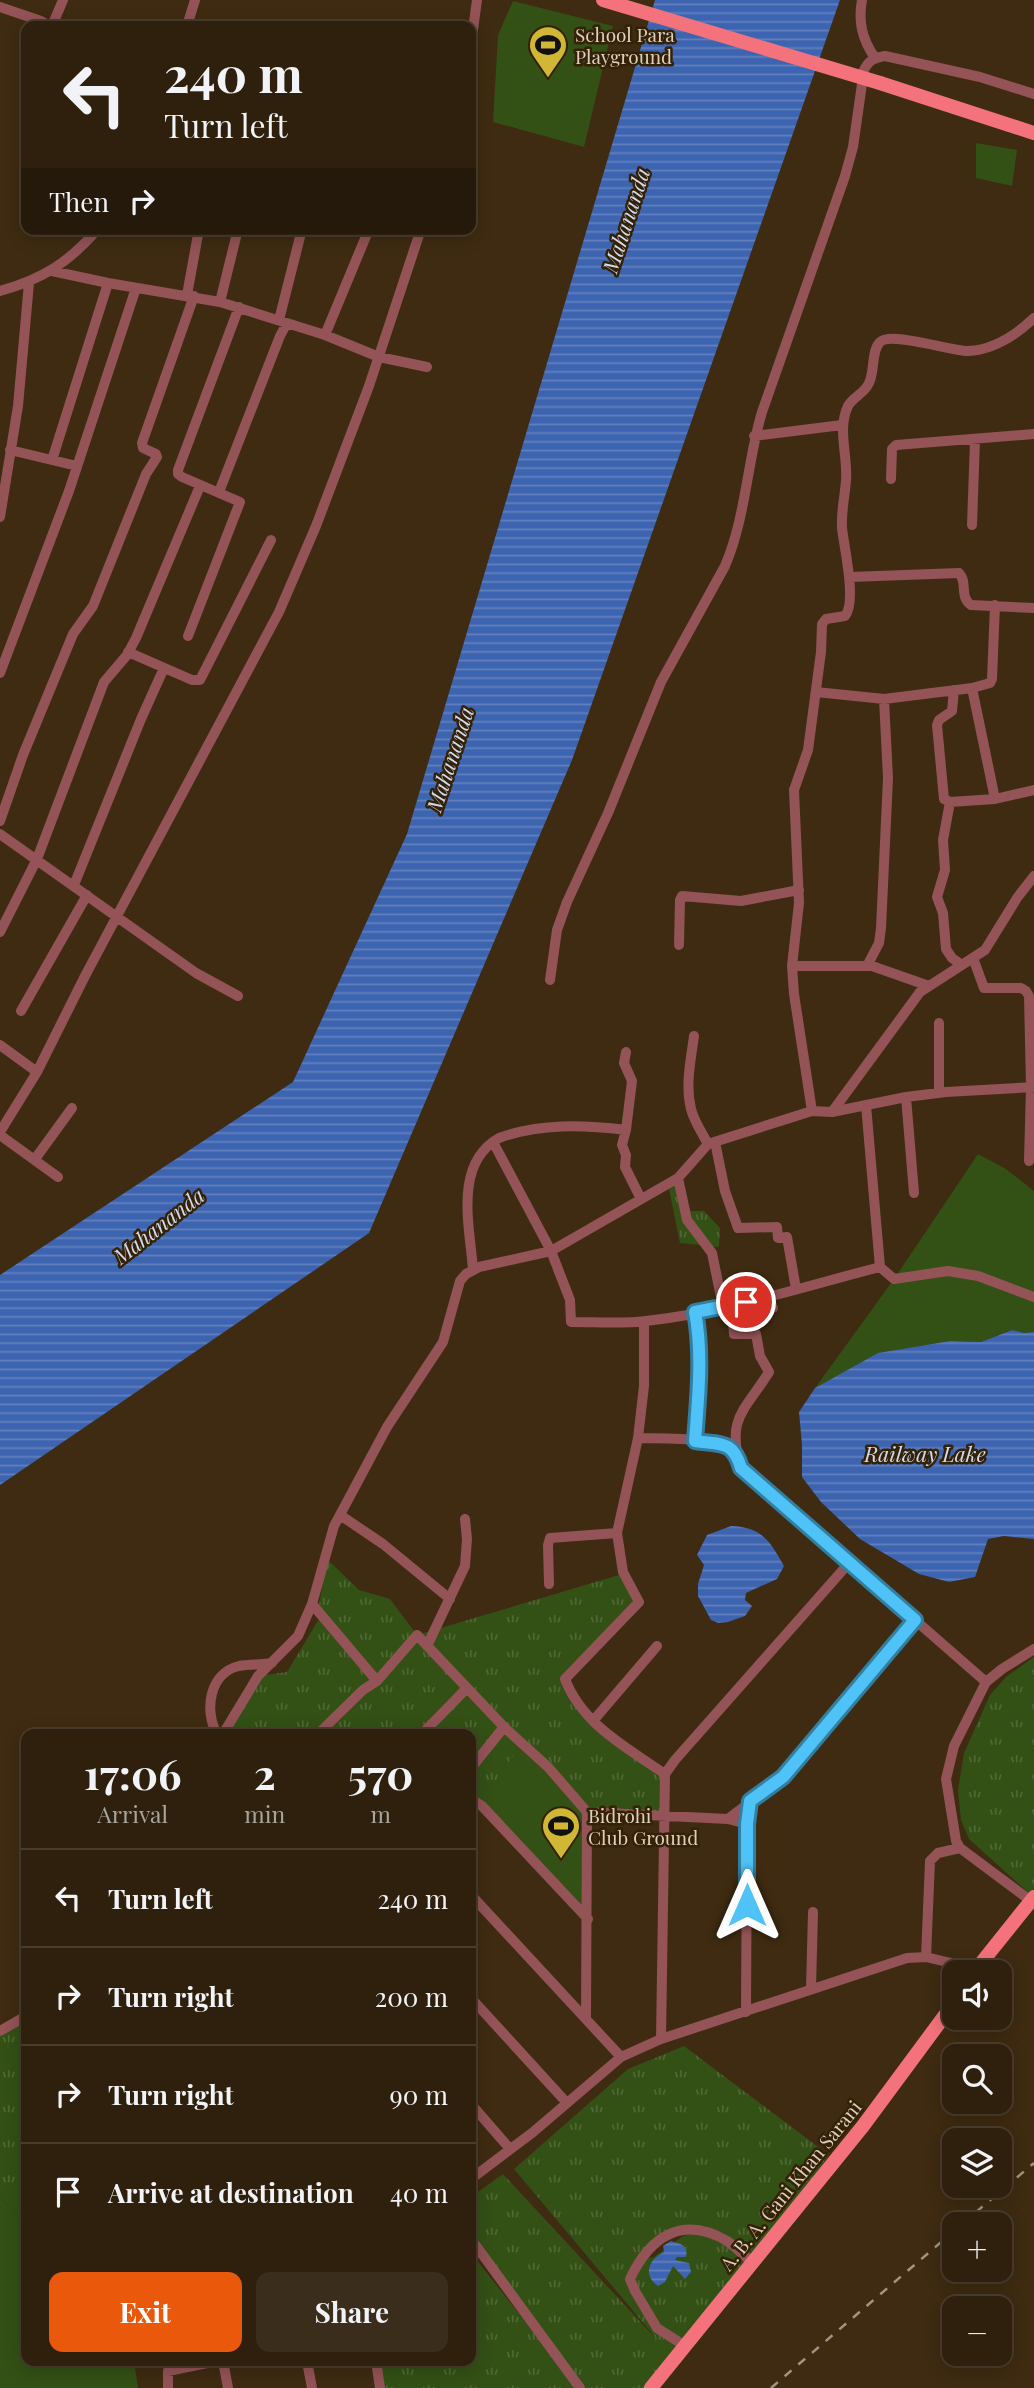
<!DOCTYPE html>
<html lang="en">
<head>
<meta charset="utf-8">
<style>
	body { margin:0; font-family:"Playfair Display",serif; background:#3a2d1b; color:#f1f3f6; height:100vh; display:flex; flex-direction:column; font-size:26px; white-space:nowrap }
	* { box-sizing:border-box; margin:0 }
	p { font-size:23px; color:#a7a39d }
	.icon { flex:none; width:38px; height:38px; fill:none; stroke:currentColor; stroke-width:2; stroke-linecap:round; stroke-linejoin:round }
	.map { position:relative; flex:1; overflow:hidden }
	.details { position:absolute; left:21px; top:1729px; width:455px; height:637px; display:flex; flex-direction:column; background:#2e200d; border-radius:14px; box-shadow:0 4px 18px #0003,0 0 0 2px #493e2e }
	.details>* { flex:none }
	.hud { position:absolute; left:21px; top:21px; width:455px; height:214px; border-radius:14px; box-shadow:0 4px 18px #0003,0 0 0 2px #493e2e; background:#2e200d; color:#f1f3f6; overflow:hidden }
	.buttons { position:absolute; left:942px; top:1960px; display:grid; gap:14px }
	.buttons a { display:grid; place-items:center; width:70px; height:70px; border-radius:14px; background:#2e200d; box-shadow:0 4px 18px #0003,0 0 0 2px #493e2e; font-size:35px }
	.pin { position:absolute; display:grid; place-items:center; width:60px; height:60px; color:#fff; margin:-30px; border:4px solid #fff; border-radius:50%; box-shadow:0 2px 7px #0007 }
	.me { position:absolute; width:77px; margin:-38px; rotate:0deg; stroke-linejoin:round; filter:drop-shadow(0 0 5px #0008) }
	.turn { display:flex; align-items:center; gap:24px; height:147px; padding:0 28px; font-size:32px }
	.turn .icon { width:91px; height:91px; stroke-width:2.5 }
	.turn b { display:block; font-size:49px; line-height:60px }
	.then { display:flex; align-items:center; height:66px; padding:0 28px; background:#0003; gap:14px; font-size:26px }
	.eta { display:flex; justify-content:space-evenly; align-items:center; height:119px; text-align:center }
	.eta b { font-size:42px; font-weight:700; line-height:49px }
	.button { display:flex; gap:14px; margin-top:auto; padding:14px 28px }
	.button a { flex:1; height:80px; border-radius:14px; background:#ea580c; color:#fff; font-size:28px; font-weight:700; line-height:80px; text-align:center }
	.button a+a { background:#3a2d1b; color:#f1f3f6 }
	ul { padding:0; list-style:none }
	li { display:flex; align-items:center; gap:21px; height:98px; padding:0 28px; border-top:2px solid #493e2e }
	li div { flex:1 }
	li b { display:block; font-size:26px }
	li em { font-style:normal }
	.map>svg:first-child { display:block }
</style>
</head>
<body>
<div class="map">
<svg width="1034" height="2388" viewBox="0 0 1034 2388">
	<defs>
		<pattern id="grass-tufts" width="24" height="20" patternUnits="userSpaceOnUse" patternTransform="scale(1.75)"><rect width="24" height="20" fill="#335015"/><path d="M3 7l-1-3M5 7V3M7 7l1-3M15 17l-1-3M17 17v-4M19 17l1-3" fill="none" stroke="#506835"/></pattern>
		<pattern id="water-rules" width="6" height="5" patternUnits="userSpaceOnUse" patternTransform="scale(1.75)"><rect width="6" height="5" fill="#3d64b0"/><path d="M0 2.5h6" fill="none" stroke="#6280bc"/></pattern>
	</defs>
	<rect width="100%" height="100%" fill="#3e2b11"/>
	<path fill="url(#grass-tufts)" fill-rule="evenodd" d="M678 1178 690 1211H704L720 1228 719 1247 680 1243 668 1184Z
		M327 1559 359 1590 390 1599 417 1635 619 1575 639 1602 567 1684 601 1729 665 1774 664 1812 482 1806 471 1799V1734H223L258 1676 287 1672 322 1614 363 1663 319 1605Z
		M1034 1657V1889L1030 1894 969 1839 961 1820 958 1790 964 1753 990 1695 1006 1677Z
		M26 2016V2224L0 2197V2031Z
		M684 2046 829 2155 752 2262 651 2388H580L471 2238V2197L503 2174 660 2343 514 2169 628 2069ZM700 2231 683 2236 654 2257 640 2260 660 2240Z
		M471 2253 578 2388H384L379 2361H471Z"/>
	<path fill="#335015" d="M513 1 613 26 584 147 493 122 498 35Z
		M976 143 1017 150 1012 186 976 178Z
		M978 1154 1006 1169 1034 1191V1332L1024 1333 1011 1330 981 1342 950 1341 879 1353 815 1388 894 1279Z
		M521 1742 587 1812 585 1909 482 1806Z
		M0 2197 26 2224V2361H134L138 2388H0Z"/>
	<path fill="url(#water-rules)" d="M655 0H840L572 760 369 1233 0 1485V1275L293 1082 407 834Z
		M1012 1330 1024 1333 1034 1332V1539L1004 1536 988 1539 975 1577 949 1582 919 1574 860 1539 821 1502 802 1477V1445L799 1412 815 1388 878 1353 950 1341 981 1342Z
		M731 1526C762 1527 770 1541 784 1566L777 1579 746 1593 745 1600 752 1606 745 1616 728 1622 718 1623 711 1620 698 1596V1584L704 1565 697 1555 707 1535Z
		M671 2241C679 2244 689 2244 686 2257H677L675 2260 689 2263 691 2272 685 2279 673 2266 665 2282 658 2286C642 2275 649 2259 664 2252L663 2246Z"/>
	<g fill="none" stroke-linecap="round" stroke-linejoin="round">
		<path stroke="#935357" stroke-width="10" d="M862 0C858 22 862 39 875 58
			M0 7 41 21 50 26
			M52 26 63 0
			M187 26 195 0
			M471 44 477 0
			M52 271 108 283 220 302 325 335 379 357 427 367
			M0 291C43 279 68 263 98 229
			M187 295 199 229
			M220 302 238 229
			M279 320 302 229
			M325 335 369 229
			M754 436 842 425
			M10 450 77 466
			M52 460 108 283
			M891 479 892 449 896 445 1034 434
			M219 492 280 336 287 323
			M0 517 18 406 29 283
			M972 525 975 440
			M850 577 959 573C968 582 959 597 971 605L1034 608
			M188 636 240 502 182 477 178 474V470L239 307
			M128 652 192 680H200L271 540
			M0 673 69 491 136 288
			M972 688 990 683 992 679 995 605
			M954 690 952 711 939 720 937 725 944 799 950 802 995 799 1034 790
			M816 692 884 699 972 688 995 799
			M950 802 943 840 945 870 937 897 943 913 946 949 952 958 962 965
			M0 821 23 755 73 634 93 606 146 474 157 457 156 454 143 448 142 443 194 296
			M0 834 196 973 238 996
			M74 885 141 719 164 668
			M0 932 37 859 104 682 127 655 136 638 200 486
			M679 945 680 900 682 896 741 901 799 890
			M973 958 984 988H1021L1026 991 1029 996 1031 1087 1029 1161
			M792 966H872L929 986
			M867 966 879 943 881 928 888 778 884 699
			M550 980 557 930 567 902 608 813 661 682 725 566C746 517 747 462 762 412L845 176 853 147 864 70C869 60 874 58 885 56L980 77 1034 94
			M21 1011 87 895
			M694 1036C691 1059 685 1085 691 1109 694 1121 702 1133 708 1144
			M0 1045 37 1072
			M626 1052 624 1063 632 1081 626 1130
			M939 1093V1023
			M906 1097 914 1193
			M866 1105 880 1267 894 1279 948 1271 978 1276 1034 1297
			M812 1111 794 994 792 966 799 903 794 790 808 750 821 652 822 624 826 619 845 616C857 602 844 547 842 528 841 511 845 496 846 480 848 456 837 429 848 406 853 397 865 393 869 383 875 371 871 351 880 342 891 331 950 351 968 351 993 350 1017 334 1034 318
			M832 1112 906 1097 946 1092 1034 1087
			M0 1132 37 1072 85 976 279 612 316 526 369 386 421 229
			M0 1135 58 1177
			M493 1142 551 1251 570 1300 571 1322C596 1322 622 1324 646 1321 725 1312 803 1287 880 1267
			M715 1142 725 1191 738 1228 777 1227 778 1238 787 1237 796 1289
			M35 1159 72 1108
			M678 1178 687 1220 712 1253 723 1307
			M473 1270C470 1227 453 1164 499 1138 540 1123 584 1125 626 1130L622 1145 626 1155 625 1167 641 1199
			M768 1296 773 1308 733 1321 734 1334H756L760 1356 769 1372C744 1412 726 1418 741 1468L986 1682
			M695 1313C703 1354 698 1399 695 1441
			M644 1322V1386L638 1438 617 1533 623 1572 639 1602 565 1679C582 1724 627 1748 665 1774
			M638 1438C662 1439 720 1436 737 1453
			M340 1515 383 1544 450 1599
			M549 1584 548 1545 550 1538 617 1533
			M312 1604 377 1681 417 1635 504 1727
			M427 1646 465 1566 467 1539 465 1519
			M593 1721 657 1646
			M217 1734C204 1711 209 1673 239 1666 250 1664 261 1665 272 1663
			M223 1734 258 1676 298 1636 312 1604 334 1526 387 1427 443 1342 460 1281 466 1274 479 1267 551 1251 678 1178 708 1144 812 1111 832 1112 920 992 985 950 1017 898 1034 876
			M318 1734 363 1690 377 1681
			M422 1734 467 1688
			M471 1768 504 1727 548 1767 587 1812 728 1819 783 1777 915 1620
			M471 1799 482 1806 588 1919
			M728 1819 747 1824 746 2012
			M471 1895 621 2057
			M1031 1901 960 1848 956 1841 946 1779 954 1746 986 1682 1002 1669 1034 1649
			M926 1957 930 1861 938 1853 960 1848
			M811 1989 813 1912
			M471 1998 567 2103
			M586 2019 587 1812
			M0 2031 26 2016
			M661 2039 665 1774 675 1760 849 1563
			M471 2104 510 2149
			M471 2179 532 2133 621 2057 661 2039 907 1958 926 1957 976 1969
			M471 2239 580 2388
			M685 2346 657 2328 635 2291 630 2279C650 2236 683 2215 727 2241 736 2247 744 2256 752 2262
			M223 2361 228 2388
			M307 2361 312 2388
			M376 2361 380 2388
			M168 2388V2371L217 2361"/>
		<path stroke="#f4727c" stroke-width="14" d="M880 83 1034 133
			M974 1972 1034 1897
			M651 2388 863 2126 954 2003"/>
		<path stroke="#a39481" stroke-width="2.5" stroke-dasharray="9 9" stroke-linecap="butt" d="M962 2224 1034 2163
			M771 2388 954 2231"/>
		<path stroke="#f4727c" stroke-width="14" d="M603 0 880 83"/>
	</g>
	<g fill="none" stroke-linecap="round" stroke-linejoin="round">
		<defs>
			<path id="route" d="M746 1302 695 1312C703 1354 698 1399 695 1441 721 1445 733 1440 741 1468L915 1620 783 1777 750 1801 747 1824V1905"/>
		</defs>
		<use href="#route" stroke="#337fa1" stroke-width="18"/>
		<use href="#route" stroke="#4fc3f7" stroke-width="12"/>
	</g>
	<defs>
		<symbol id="stadium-pin" viewBox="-11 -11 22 30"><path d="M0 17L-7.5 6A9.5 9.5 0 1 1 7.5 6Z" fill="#d1b736" stroke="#342106"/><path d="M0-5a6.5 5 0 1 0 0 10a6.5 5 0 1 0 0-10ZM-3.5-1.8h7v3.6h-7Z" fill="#111"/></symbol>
	</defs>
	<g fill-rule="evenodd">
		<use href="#stadium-pin" x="526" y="23" width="44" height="60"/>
		<use href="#stadium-pin" x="539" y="1804" width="44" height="60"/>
	</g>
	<g text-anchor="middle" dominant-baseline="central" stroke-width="5" stroke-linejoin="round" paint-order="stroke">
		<g font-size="19" fill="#dcd0c1" stroke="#342106" text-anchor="start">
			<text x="575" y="34">School Para<tspan x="575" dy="22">Playground</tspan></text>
			<text x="588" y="1815">Bidrohi<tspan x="588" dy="22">Club Ground</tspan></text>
		</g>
		<g font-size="19" fill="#dcd0c1" stroke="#342106">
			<text transform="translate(790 2185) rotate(-51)">A. B. A. Gani Khan Sarani</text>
		</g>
		<g font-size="21" font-style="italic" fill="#d0dcf1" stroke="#342106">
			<text transform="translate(625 220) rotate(-72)">Mahananda</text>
			<text transform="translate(449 759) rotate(-72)">Mahananda</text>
			<text transform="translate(158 1225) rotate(-38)">Mahananda</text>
			<text x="925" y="1453">Railway Lake</text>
		</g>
	</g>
</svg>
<div class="buttons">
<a><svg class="icon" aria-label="sound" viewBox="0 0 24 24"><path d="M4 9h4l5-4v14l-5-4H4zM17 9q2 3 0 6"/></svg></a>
<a><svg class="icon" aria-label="search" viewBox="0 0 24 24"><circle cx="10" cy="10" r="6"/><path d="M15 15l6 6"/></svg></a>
<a><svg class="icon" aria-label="layers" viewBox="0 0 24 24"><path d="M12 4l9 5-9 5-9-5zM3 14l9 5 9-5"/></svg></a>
<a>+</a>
<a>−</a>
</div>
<div class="pin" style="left:746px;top:1302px;background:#d93025"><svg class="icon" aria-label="arrive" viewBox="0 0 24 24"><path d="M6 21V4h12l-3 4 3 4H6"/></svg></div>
<svg class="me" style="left:747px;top:1905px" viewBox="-20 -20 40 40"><path d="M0-17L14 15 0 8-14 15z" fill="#4fc3f7" stroke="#fff" stroke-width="4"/></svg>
<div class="hud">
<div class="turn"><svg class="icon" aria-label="left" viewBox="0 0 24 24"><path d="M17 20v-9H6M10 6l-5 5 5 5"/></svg><div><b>240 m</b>Turn left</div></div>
<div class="then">Then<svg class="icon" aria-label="right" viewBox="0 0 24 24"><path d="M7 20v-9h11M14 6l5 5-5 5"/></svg></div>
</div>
<section class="details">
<div class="eta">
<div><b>17:06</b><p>Arrival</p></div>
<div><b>2</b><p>min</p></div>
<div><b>570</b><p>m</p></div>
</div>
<ul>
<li><svg class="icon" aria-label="left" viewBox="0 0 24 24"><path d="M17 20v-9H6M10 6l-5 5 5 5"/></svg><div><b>Turn left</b></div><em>240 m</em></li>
<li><svg class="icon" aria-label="right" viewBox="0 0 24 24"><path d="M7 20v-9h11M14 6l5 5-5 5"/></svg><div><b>Turn right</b></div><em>200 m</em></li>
<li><svg class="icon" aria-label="right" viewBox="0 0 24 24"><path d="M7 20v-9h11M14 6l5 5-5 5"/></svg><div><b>Turn right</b></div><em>90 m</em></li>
<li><svg class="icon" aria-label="arrive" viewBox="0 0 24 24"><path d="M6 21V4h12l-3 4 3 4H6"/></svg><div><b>Arrive at destination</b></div><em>40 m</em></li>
</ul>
<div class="button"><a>Exit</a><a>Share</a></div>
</section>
</div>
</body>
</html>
